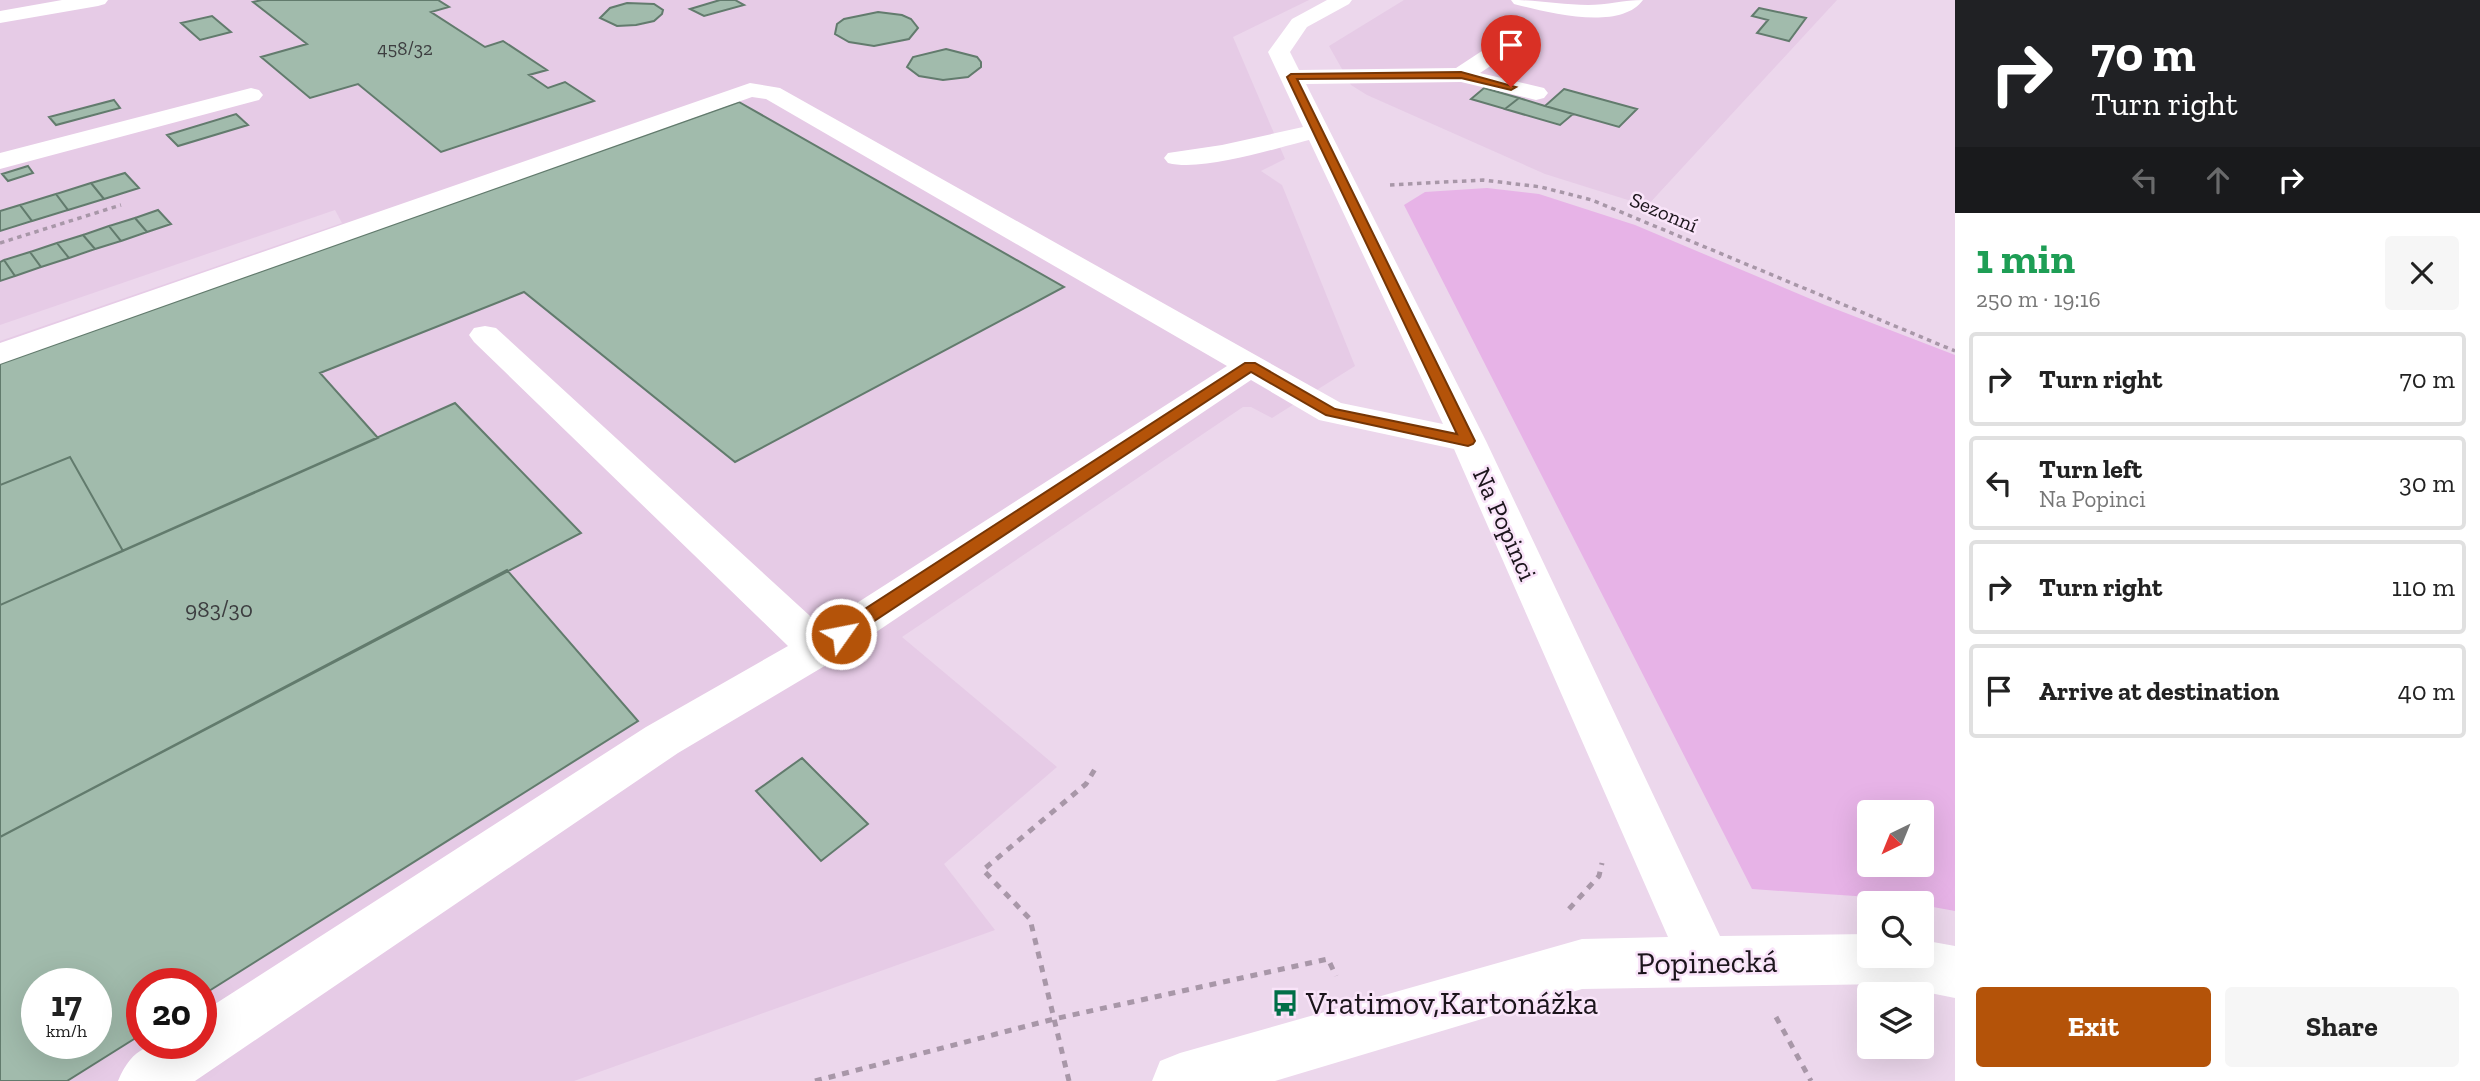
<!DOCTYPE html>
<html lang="en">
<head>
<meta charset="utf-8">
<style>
	body { margin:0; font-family:"Zilla Slab",serif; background:#f6f6f6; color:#222; height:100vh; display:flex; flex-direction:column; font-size:26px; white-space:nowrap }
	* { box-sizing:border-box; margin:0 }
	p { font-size:23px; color:#767676 }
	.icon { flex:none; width:38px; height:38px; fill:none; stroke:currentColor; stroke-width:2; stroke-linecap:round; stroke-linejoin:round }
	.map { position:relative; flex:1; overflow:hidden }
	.side { display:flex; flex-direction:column; background:#fff; width:525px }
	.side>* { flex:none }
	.guide { background:#202124; color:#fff; overflow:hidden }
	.needle { width:46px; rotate:223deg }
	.buttons { position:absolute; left:1857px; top:800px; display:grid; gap:14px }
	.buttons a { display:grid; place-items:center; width:77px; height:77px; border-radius:7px; background:#fff; box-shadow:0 7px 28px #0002; font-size:35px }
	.speed { position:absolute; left:21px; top:968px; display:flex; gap:14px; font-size:35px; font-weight:700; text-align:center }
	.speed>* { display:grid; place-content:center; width:91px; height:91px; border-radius:50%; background:#fff; box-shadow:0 7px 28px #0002; line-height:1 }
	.speed small { font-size:18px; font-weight:400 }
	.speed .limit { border:10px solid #d22; background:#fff; color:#111 }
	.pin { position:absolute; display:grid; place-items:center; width:60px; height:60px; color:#fff; margin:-72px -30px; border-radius:50% 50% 50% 0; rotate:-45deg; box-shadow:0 0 7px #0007 }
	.pin .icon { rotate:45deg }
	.me { position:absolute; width:77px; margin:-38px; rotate:57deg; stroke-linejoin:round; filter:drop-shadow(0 0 5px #0008) }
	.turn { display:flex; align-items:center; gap:24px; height:147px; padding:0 21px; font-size:32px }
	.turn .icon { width:91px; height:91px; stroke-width:2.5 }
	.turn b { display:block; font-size:49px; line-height:60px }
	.lanes { display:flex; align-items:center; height:66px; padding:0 21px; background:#0003; justify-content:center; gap:35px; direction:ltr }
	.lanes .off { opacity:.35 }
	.round { display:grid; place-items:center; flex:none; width:74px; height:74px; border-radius:7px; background:#f6f6f6 }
	.head { display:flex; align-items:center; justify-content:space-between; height:119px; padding:0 21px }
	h1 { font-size:42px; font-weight:700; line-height:52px; color:#1e9e55 }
	.action { display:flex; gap:14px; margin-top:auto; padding:14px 21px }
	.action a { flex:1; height:80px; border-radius:7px; background:#b45309; color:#fff; font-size:28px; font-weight:700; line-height:80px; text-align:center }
	.action a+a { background:#f6f6f6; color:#222 }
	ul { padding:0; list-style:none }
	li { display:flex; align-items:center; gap:21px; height:94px; margin:0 14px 10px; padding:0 7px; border:4px solid #e0e0e0; border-radius:7px }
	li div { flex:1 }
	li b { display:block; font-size:26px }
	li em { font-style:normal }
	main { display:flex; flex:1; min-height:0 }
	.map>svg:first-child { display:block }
</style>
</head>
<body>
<main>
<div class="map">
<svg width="1955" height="1081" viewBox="0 0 1955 1081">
	<rect width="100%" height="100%" fill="#ecd7ec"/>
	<path fill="#e6cbe6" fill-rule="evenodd" d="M0 0H1309L1233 37 1285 159 1261 171 1282 185 1355 366 1272 418 1251 407H1243L902 637 1057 767 944 864 995 930 574 1081H0V341L342 223 335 210 0 325ZM37 984H96V1043H37ZM142 984H201V1043H142Z
		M1404 0H1837L1647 206 1545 174 1367 95 1351 85 1329 46Z"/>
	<path fill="#e7b3e7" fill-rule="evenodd" d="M1487 188 1539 194 1635 225 1825 305 1955 355V911L1884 898 1752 889 1404 205 1425 192ZM1869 812H1922V864H1869Z"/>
	<path fill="#a1bbac" stroke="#627b6d" stroke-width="2" fill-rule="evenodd" d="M262 0H438L449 7 431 12 485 47 503 41 547 70 529 75 548 88 565 82 594 101 441 152 358 84 310 98 261 57 307 44 253 2Z
		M720 0H735L744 5 704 16 690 9Z
		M627 3 654 4 663 10 662 14 654 21 636 25 617 26 600 18 610 8Z
		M1759 8 1806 18 1789 41 1757 33 1768 20 1752 16Z
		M878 12 902 15 911 19 918 28 909 39 874 46 849 42 835 34 837 24 844 19Z
		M212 16 231 32 200 40 181 23Z
		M946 49 977 57 981 62V67L968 77 943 80 919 76 907 67 913 57Z
		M1484 88 1519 98 1505 109 1471 99Z
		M1564 89 1637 109 1619 127 1545 106Z
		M1519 98 1545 106 1573 114 1560 125 1505 109Z
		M114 100 120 108 56 125 49 117Z
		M739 102 1064 287 735 462 524 292 320 373 378 438 123 551 70 457 0 485V364Z
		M236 114 248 125 178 146 167 135Z
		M28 166 33 173 8 181 2 174Z
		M125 173 139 188 104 199 91 183Z
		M91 183 104 199 68 210 56 194Z
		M56 194 68 210 32 221 20 205Z
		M20 205 32 221 0 231V211Z
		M158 210 171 224 147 232 135 218Z
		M135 218 147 232 121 241 109 226Z
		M109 226 121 241 95 249 83 235Z
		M83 235 95 249 69 258 57 243Z
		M57 243 69 258 41 267 30 252Z
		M30 252 41 267 15 276 4 260Z
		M4 260 15 276 0 281V262Z
		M455 403 581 533 0 837V605Z
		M70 457 123 551 0 605V485Z
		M507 570 638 721 201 996V984H142V1034L67 1081H0V837ZM37 984H96V1043H37Z
		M802 758 868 824 821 861 756 791Z"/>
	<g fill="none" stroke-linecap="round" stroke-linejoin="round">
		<path stroke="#a897a8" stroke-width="3.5" stroke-dasharray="4.5 4.5" stroke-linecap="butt" d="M1390 185 1483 180 1541 187 1592 200 1955 351
			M0 243 121 205"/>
		<path stroke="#a897a8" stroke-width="5" stroke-dasharray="7 7" stroke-linecap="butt" d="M1569 909 1599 876 1602 863
			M1776 1017 1811 1081
			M815 1081 1054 1019 1328 959 1336 976
			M1069 1081 1030 919 983 870 1086 784 1098 764"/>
		<path fill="#fff" fill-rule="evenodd" d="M62 0H108L105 4 98 6 0 23V11Z
			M1327 0H1352L1349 4 1307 27 1290 52 1299 70 1456 68 1494 43H1510L1513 48 1510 53 1480 73 1544 88 1548 93 1544 98 1536 100 1461 82 1306 84 1486 441 1720 936 1869 934V956H1922V940L1955 946V998L1885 984 1582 989 1275 1081H1152L1160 1061 1180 1053 1582 939 1668 937 1454 449 1319 420 1251 380 833 661 678 753 195 1081H118C136 1038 161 1043 201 1043V1013L646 727 788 646 474 342 469 335 474 328 485 326 496 328 821 626 1227 366 766 99 752 97 0 364V343L750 83 780 88 1341 403 1443 424 1309 140C1273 149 1202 172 1168 163L1164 158 1168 153 1222 145 1303 127 1268 52 1292 19Z
			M1511 0C1538 0 1562 5 1588 5 1607 5 1624 0 1643 0 1620 32 1545 12 1514 4Z
			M251 88 259 90 263 95 259 100 0 169V153Z"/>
	</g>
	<path fill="#b45309" stroke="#753606" stroke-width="2" d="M1461 72 1516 87 1511 90 1461 78 1297 79 1475 441 1473 444 1468 446 1326 415 1251 372 847 639H834L832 634 834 629 1245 363H1255L1335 409 1457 434 1287 77 1291 74Z"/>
	<defs>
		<symbol id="bus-bare" viewBox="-9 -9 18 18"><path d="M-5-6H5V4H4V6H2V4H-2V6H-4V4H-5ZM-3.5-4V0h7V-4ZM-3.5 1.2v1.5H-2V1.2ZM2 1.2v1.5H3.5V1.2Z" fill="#006e47" stroke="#f9e4f9" stroke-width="2.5" paint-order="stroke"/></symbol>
	</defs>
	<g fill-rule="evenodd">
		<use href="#bus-bare" x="1266" y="984" width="38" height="38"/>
	</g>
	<g text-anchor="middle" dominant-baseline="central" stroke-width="5" stroke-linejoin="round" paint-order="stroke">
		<g font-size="19" fill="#3d3e40">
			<text x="405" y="48">458/32</text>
		</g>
		<g font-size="21" fill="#1c151c" stroke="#f9e4f9">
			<text transform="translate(1664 212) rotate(23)">Sezonní</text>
		</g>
		<g font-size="23" fill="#3d3e40">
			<text x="219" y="609">983/30</text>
		</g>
		<g font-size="26" fill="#1c151c" stroke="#f9e4f9">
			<text transform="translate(1505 524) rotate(66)">Na Popinci</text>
		</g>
		<g font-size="32" fill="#1c151c" stroke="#f9e4f9">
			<text transform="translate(1707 962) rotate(-1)">Popinecká</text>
		</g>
		<g font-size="32" fill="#1c151c" stroke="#f9e4f9" text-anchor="start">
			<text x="1306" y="1003">Vratimov,Kartonážka</text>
		</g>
	</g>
</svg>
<div class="buttons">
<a><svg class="needle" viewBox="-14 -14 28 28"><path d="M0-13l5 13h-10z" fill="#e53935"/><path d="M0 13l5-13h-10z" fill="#767676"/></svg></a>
<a><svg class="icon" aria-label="search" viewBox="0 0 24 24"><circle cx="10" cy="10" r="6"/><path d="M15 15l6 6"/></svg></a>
<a><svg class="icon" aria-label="layers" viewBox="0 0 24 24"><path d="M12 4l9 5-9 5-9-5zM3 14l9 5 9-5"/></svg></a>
</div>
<div class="speed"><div>17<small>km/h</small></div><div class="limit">20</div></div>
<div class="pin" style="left:1511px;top:87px;background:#d93025"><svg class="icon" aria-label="arrive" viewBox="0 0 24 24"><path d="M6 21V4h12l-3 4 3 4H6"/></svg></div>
<svg class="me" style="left:841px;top:634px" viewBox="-20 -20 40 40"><circle r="17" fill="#b45309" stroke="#fff" stroke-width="3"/><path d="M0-11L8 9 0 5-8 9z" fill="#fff"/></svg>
</div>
<section class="side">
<div class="guide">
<div class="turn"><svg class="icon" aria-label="right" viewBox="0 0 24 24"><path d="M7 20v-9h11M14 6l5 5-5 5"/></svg><div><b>70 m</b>Turn right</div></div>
<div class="lanes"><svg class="icon off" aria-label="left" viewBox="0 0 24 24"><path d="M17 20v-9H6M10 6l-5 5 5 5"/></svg><svg class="icon off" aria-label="ahead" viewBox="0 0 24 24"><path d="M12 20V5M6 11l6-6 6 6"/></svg><svg class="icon" aria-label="right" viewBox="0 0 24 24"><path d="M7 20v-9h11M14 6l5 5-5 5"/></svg></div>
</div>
<div class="head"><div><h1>1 min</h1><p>250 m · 19:16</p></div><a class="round"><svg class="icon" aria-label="close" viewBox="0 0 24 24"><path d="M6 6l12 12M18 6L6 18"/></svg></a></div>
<ul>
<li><svg class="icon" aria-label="right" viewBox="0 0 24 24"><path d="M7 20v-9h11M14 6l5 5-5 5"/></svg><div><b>Turn right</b></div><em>70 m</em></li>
<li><svg class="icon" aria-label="left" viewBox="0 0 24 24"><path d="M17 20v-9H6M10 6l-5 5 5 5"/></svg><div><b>Turn left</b><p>Na Popinci</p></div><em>30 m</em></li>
<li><svg class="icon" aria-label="right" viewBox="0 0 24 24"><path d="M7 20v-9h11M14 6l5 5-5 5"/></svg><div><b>Turn right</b></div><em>110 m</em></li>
<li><svg class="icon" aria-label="arrive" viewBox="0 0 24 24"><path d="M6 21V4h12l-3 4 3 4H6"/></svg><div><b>Arrive at destination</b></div><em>40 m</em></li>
</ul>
<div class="action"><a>Exit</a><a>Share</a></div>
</section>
</main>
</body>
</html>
